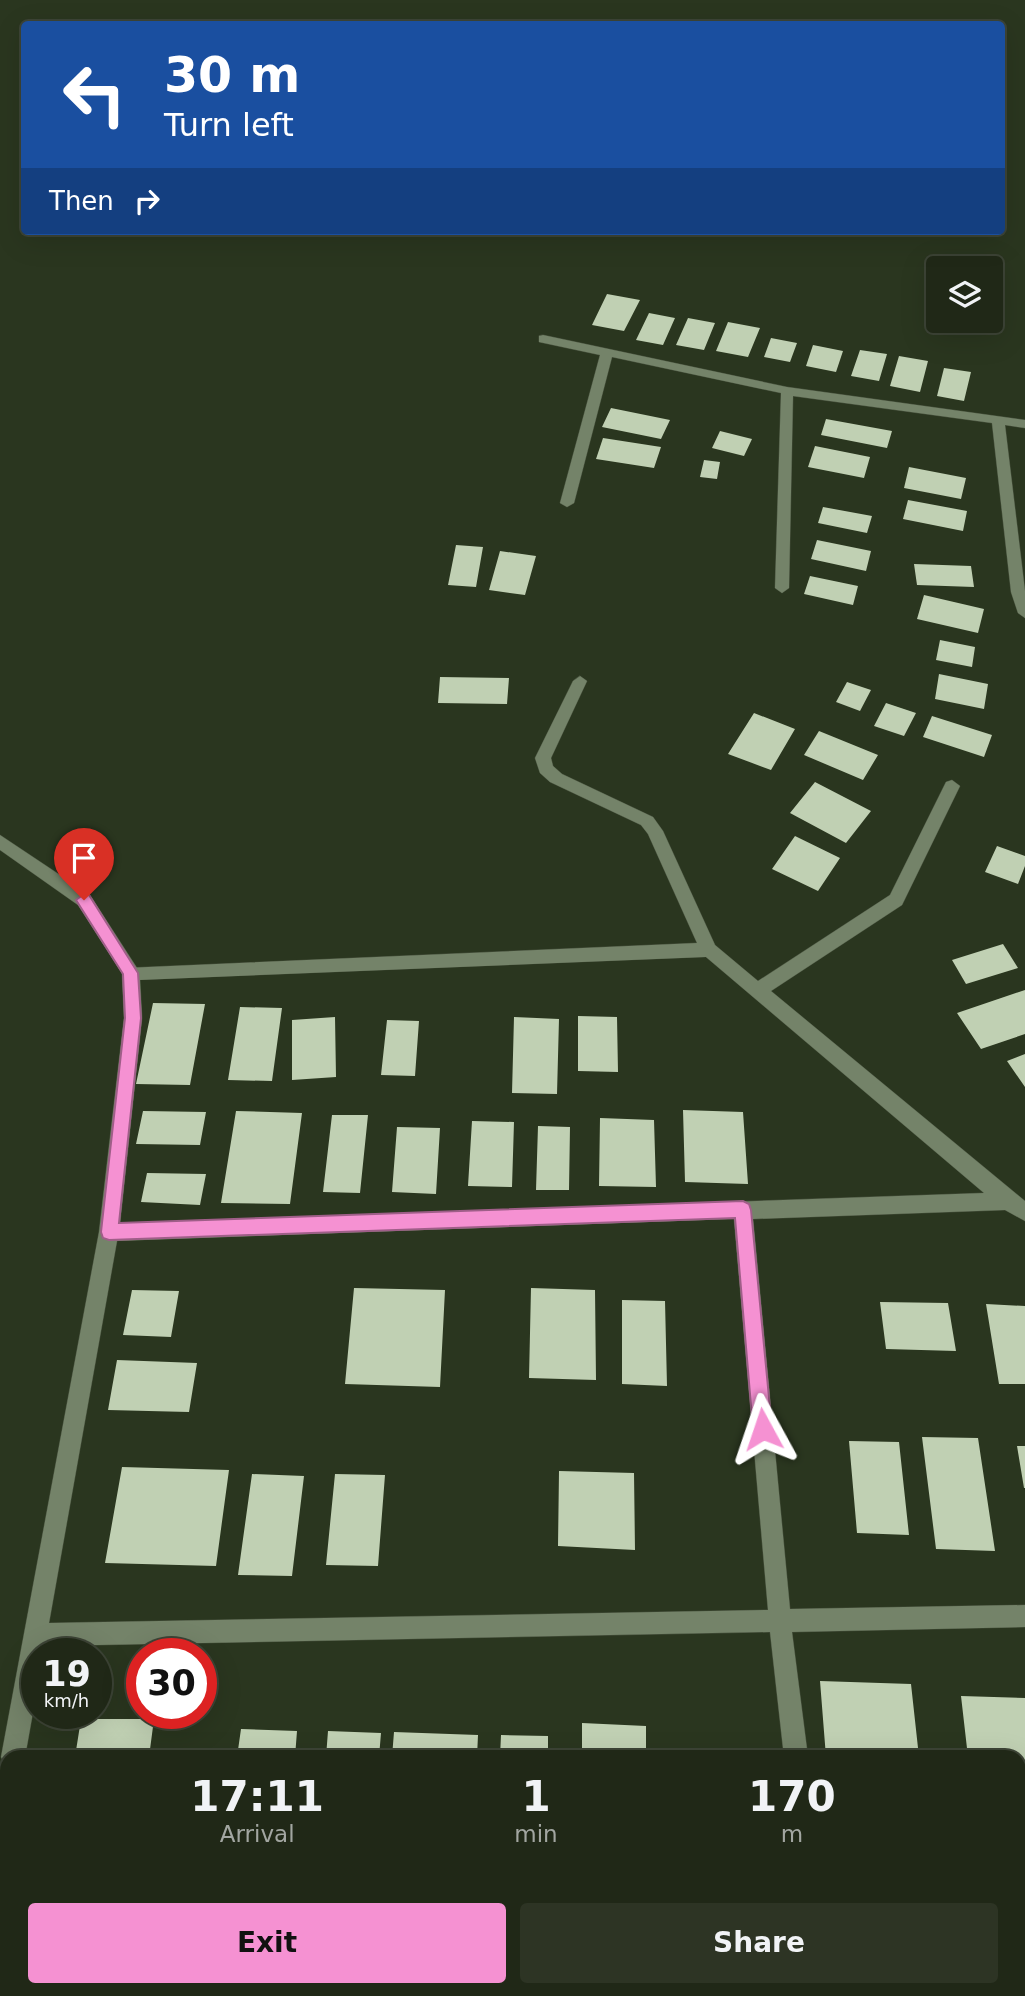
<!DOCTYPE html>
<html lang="en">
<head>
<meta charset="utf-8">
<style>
	body { margin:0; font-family:"DejaVu Sans",sans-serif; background:#2d3424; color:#f1f3f6; height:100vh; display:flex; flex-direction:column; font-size:26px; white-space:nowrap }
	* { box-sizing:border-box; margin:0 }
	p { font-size:23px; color:#a2a6a1 }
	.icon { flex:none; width:38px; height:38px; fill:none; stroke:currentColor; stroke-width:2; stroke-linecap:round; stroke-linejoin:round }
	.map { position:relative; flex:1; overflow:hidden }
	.details { position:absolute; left:0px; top:1750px; width:1026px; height:247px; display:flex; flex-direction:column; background:#202817; border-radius:21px 21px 0 0; box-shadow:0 7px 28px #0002,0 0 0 2px #3d4436 }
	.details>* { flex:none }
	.guide { position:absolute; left:21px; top:21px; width:984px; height:214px; border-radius:7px; box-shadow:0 7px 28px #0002,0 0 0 2px #3d4436; background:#1a4fa0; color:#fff; overflow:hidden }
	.fabs { position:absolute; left:926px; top:256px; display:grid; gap:14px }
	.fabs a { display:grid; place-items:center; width:77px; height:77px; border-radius:7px; background:#202817; box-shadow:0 7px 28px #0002,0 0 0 2px #3d4436; font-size:35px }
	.speed { position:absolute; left:21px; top:1638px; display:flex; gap:14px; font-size:35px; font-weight:700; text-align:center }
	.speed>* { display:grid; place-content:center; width:91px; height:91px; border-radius:50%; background:#202817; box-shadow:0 7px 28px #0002,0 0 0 2px #3d4436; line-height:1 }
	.speed small { font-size:18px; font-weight:400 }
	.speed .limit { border:10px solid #d22; background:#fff; color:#111 }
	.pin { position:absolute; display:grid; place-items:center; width:60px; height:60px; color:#fff; margin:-72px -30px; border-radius:50% 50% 50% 0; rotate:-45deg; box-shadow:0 0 7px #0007 }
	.pin .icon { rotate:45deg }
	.me { position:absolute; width:77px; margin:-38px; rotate:355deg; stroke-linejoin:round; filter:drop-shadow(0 0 5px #0008) }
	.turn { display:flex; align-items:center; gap:24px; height:147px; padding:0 28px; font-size:32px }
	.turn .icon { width:91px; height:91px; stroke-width:2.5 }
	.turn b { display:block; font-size:49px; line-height:60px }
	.then { display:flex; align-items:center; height:66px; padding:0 28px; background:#0003; gap:14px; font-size:26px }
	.eta { display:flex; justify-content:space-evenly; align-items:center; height:119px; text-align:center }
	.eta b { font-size:42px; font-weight:600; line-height:49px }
	.button { display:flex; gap:14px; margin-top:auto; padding:14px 28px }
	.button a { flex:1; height:80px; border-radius:7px; background:#f591d2; color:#111; font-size:28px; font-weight:600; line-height:80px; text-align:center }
	.button a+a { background:#2d3424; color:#f1f3f6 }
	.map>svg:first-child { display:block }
</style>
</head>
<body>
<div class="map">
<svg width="1025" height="1996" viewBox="0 0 1025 1996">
	<rect width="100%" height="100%" fill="#2a361f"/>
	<path fill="#c0d0b3" d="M607 294 640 300 624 331 592 325Z
		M649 313 675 318 663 345 636 340Z
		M688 318 715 323 704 350 676 345Z
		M728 322 760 328 748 357 716 351Z
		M771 338 797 343 790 362 764 357Z
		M813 345 843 351 836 372 806 366Z
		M860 350 887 354 879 381 851 376Z
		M899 356 928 361 920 392 890 386Z
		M944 368 971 372 964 401 937 396Z
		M611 408 670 420 661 439 602 427Z
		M826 419 892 431 887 448 821 435Z
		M720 431 752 439 744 456 712 448Z
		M603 438 661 447 654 468 596 459Z
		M815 446 870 457 864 478 808 467Z
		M704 460 720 462 717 479 700 477Z
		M909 467 966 478 961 499 904 488Z
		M908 500 967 511 963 531 903 519Z
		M823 507 872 516 867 533 818 523Z
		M817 540 871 551 866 571 811 559Z
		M456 545 483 547 476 587 448 585Z
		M500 551 536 556 525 595 489 590Z
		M914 564 971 566 974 587 917 585Z
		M810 576 858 586 853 605 804 594Z
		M924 595 984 609 978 633 917 619Z
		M940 640 975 647 972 667 936 660Z
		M939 674 988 684 984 709 935 699Z
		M440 677 509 678 507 704 438 703Z
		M847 682 871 690 860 711 836 702Z
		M886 703 916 713 904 736 874 726Z
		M754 713 795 729 771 770 728 754Z
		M932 716 992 735 984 757 923 737Z
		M819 731 878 755 863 780 804 755Z
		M815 782 871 811 846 843 790 813Z
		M795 836 840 858 818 891 772 869Z
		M997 846 1025 856V866L1018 884 985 872Z
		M1003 944 1018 968 966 984 952 960Z
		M1025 990V1034L981 1049 957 1013Z
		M153 1003 205 1004 190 1085 136 1084Z
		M240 1007 282 1008 272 1081 228 1080Z
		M578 1016 617 1017 618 1072 578 1071Z
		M335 1017 336 1077 292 1080V1020Z
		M514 1017 559 1019 557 1094 512 1093Z
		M387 1020 419 1021 415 1076 381 1075Z
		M1025 1054V1087L1007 1061Z
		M683 1110 743 1112 748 1184 685 1182Z
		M143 1111 206 1112 200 1145 136 1144Z
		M236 1111 302 1113 290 1204 221 1203Z
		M332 1115H368L360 1193 323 1192Z
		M600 1118 654 1120 656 1187 599 1186Z
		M472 1121 514 1122 512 1187 468 1186Z
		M538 1126 570 1127 569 1190H536Z
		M397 1127 440 1128 436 1194 392 1192Z
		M147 1173 206 1174 200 1205 141 1202Z
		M354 1288 445 1290 440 1387 345 1384Z
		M531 1288 595 1290 596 1380 529 1378Z
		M132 1290 179 1291 171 1337 123 1335Z
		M622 1300 665 1301 667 1386 622 1384Z
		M880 1302 948 1303 956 1351 886 1349Z
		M986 1304 1025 1306V1384H999Z
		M117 1360 197 1363 189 1412 108 1410Z
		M922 1437 978 1438 995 1551 936 1549Z
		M849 1441 899 1442 909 1535 857 1533Z
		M1017 1446H1025V1488H1024Z
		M122 1467 229 1470 216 1566 105 1563Z
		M559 1471 634 1473 635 1550 558 1546Z
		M252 1474 304 1476 292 1576 238 1575Z
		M335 1474 385 1475 378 1566 326 1565Z
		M820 1681 911 1684 919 1757H826Z
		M961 1696 1025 1698V1830H1018V1757H968Z
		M81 1719H154L149 1757H75Z
		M582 1723 646 1726V1757H582Z
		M241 1729 297 1731 295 1757H237Z
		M328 1731 381 1733 379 1757H326Z
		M394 1732 478 1735 477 1757H392Z
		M501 1735 548 1736V1757H500Z
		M16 1990H102L101 1996H14Z"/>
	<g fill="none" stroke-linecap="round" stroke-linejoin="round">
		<defs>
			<path id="lane" d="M0 835 90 895 137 968 140 973 137 978 131 980 125 978 78 905 0 850Z"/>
			<path id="street" d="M543 335 787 387 1025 420V428L1005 425 1025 591V618L1018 613 1011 592 992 423 793 396 789 588 782 593 775 588 781 393 612 357 574 503 567 507 560 503 600 355 539 342V336Z
				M580 676 587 681 551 758 553 766 562 774 653 817 663 831 715 945 758 981 890 895 946 782 952 780 960 786 902 905 771 991 1025 1201V1221L1005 1210 753 1219 790 1609 1025 1605V1627L792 1632 808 1757H784L770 1632 45 1646 43 1654H37V1690L25 1757H7V1766L5 1765 1 1757 99 1232 124 1018 122 973 125 968 697 943 648 834 641 825 550 782 540 773 535 758 573 681ZM706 957 984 1193 120 1223 142 1018 140 980ZM734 1219 768 1610 49 1623 117 1241Z
				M7 1776V1834L0 1837V1779Z
				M812 1990H838L839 1996H813Z"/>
		</defs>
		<use href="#lane" stroke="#46503c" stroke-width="1"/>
		<use href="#street" stroke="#46503c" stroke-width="1"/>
		<use href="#lane" fill="#748369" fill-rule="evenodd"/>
		<use href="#street" fill="#748369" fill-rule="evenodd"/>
	</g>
	<path fill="#f591d2" stroke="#9f5e88" stroke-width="2" d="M84 894 89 895 138 973 141 1018 119 1223 743 1201 749 1204 751 1210 772 1429 769 1436 763 1439 756 1436 753 1429 735 1218 109 1240 103 1238 101 1232 125 1018 123 974 76 900Z"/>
</svg>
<div class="fabs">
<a><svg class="icon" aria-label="layers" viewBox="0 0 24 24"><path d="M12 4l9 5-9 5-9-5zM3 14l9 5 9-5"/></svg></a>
</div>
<div class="speed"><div>19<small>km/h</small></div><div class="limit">30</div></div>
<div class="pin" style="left:84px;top:900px;background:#d93025"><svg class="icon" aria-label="arrive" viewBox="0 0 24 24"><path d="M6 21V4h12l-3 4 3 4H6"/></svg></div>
<svg class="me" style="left:763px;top:1429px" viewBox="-20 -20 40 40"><path d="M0-17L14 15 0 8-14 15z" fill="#f591d2" stroke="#fff" stroke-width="4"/></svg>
<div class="guide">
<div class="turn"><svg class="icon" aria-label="left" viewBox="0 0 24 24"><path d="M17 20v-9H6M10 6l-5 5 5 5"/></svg><div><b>30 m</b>Turn left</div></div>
<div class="then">Then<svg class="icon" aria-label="right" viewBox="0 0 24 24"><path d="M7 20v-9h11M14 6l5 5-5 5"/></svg></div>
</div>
<section class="details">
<div class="eta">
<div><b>17:11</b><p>Arrival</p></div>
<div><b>1</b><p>min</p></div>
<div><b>170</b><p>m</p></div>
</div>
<div class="button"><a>Exit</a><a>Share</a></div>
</section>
</div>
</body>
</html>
